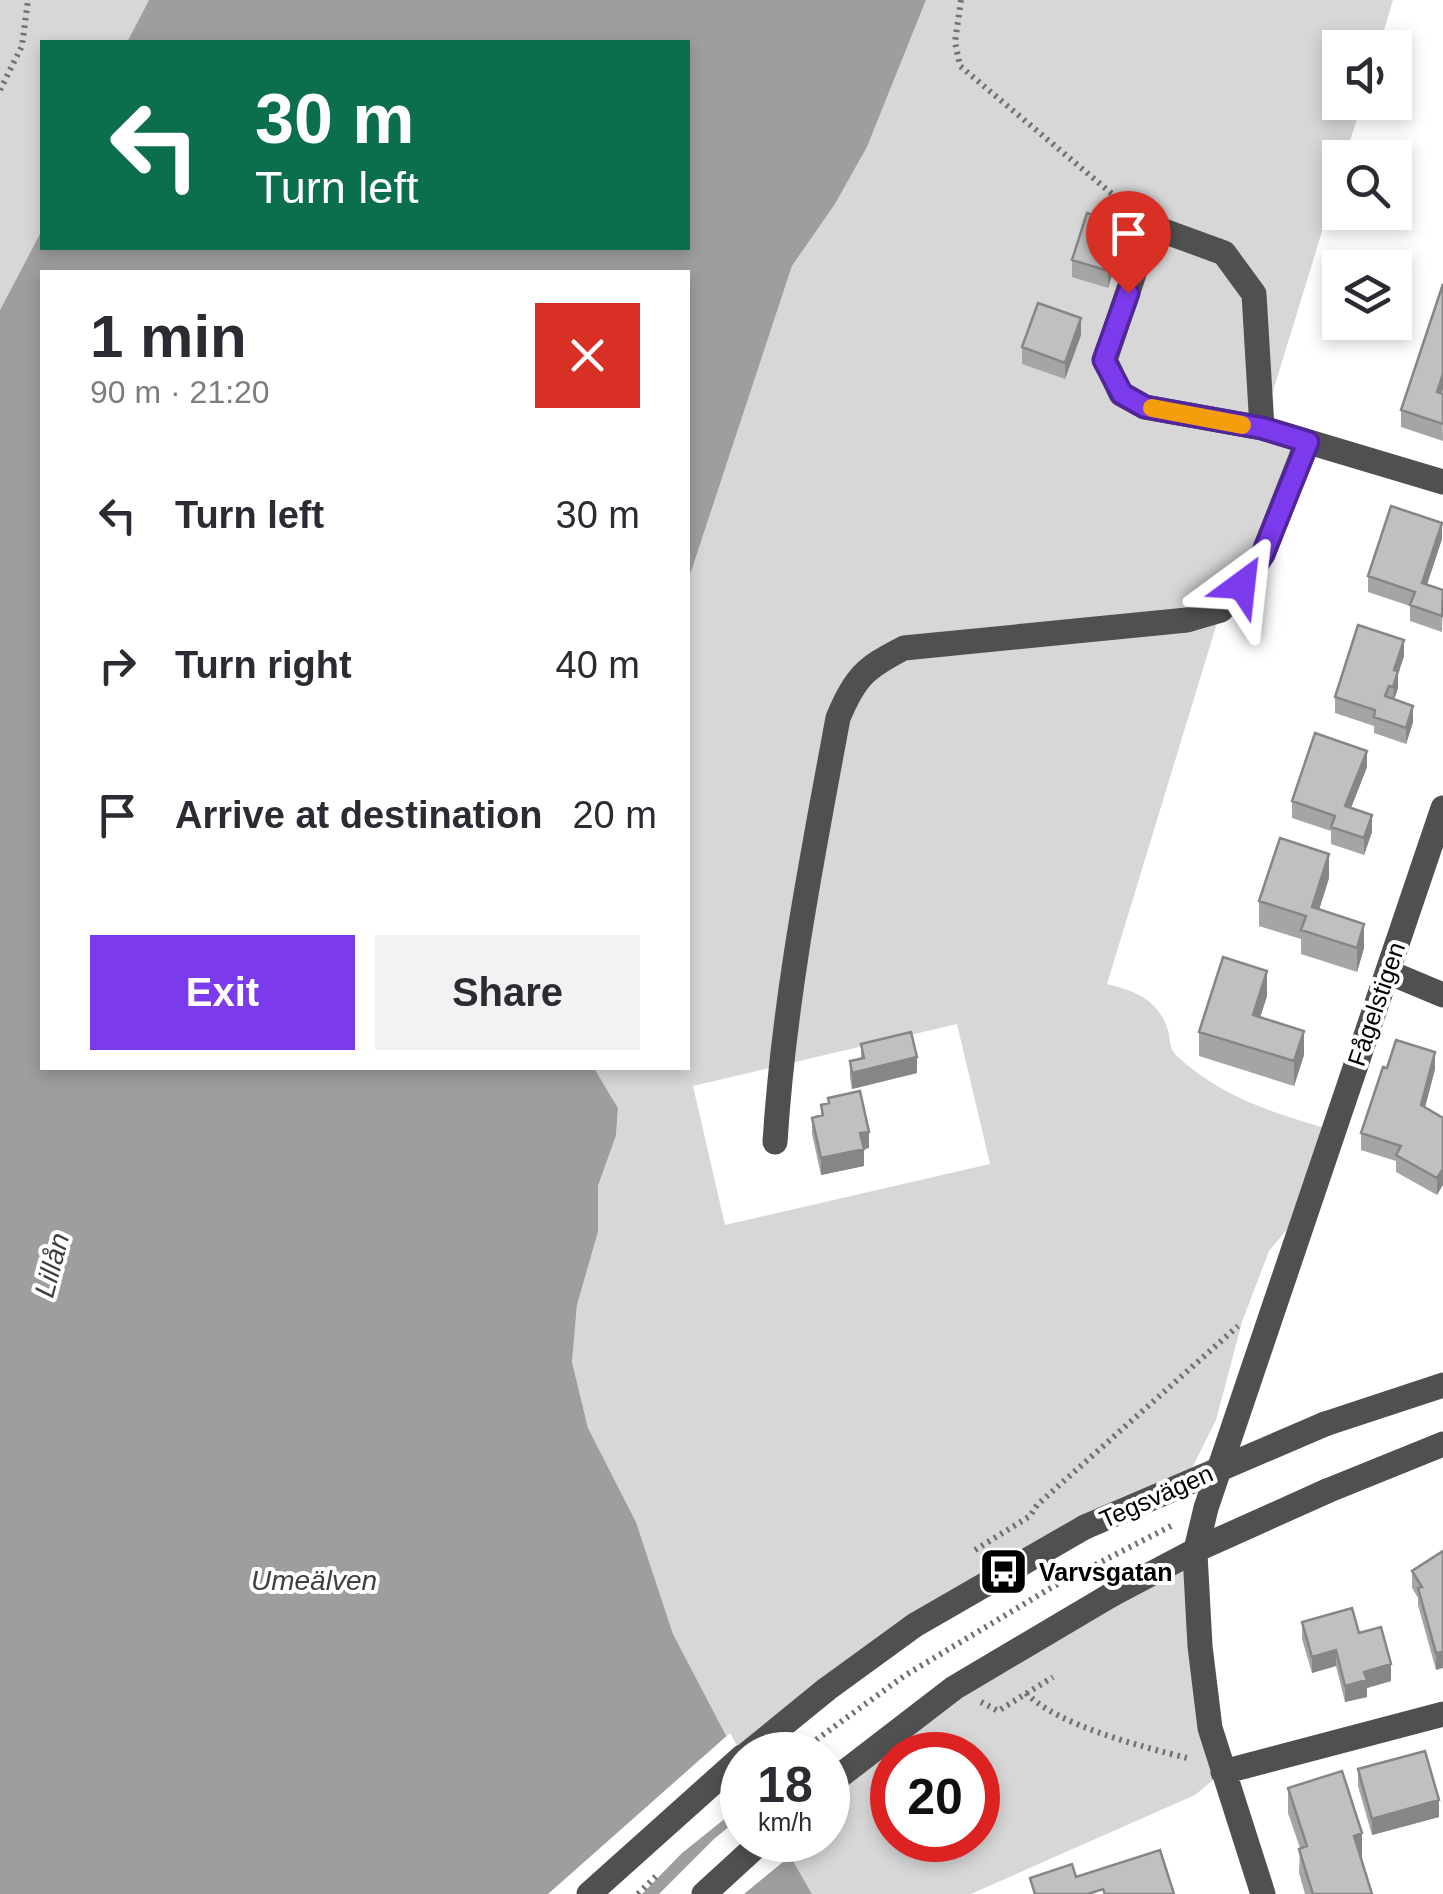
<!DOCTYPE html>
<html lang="en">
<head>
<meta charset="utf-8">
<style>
	body { margin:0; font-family:Helvetica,sans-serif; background:#f2f2f3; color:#2b2b33; height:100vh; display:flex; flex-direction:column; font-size:38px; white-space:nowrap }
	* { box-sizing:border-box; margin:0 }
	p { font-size:32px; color:#7c7c81 }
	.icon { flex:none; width:55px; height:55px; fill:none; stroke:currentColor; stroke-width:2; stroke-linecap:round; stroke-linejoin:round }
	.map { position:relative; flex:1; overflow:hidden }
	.side { position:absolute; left:40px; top:270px; width:650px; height:800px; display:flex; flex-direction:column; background:#fff; border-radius:0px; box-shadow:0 5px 15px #0003 }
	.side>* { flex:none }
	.guide { position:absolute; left:40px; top:40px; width:650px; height:210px; border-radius:0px; box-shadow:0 5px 15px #0003; background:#0b6e4f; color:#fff; overflow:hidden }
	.controls { position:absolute; left:1322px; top:30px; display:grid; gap:20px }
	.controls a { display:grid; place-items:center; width:90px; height:90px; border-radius:0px; background:#fff; box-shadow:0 5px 15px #0003; font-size:50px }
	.speed { position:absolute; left:720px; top:1732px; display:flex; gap:20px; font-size:50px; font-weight:700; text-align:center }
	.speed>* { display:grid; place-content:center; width:130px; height:130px; border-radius:50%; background:#fff; box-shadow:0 5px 15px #0003; line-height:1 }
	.speed small { font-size:25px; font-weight:400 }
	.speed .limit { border:15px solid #d22; background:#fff; color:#111 }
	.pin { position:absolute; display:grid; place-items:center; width:85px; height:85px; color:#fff; margin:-102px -42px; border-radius:50% 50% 50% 0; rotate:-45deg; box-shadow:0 0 10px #0007 }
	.pin .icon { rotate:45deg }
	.me { position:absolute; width:110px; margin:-55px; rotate:30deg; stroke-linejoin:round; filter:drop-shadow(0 0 8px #0008) }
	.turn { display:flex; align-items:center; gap:35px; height:210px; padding:0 50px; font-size:45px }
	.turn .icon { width:130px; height:130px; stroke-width:2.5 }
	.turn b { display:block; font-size:70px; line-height:85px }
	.round { display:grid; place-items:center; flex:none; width:105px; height:105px; border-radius:0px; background:#f2f2f3 }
	.head { display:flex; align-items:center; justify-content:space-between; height:170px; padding:0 50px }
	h1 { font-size:60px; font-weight:800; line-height:75px }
	.button { display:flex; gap:20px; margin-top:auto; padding:20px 50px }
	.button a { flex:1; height:115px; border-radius:0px; background:#7c3aed; color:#fff; font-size:40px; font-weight:800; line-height:115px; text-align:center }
	.button a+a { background:#f2f2f3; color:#2b2b33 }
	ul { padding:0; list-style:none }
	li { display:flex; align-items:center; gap:30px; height:150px; padding:0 50px }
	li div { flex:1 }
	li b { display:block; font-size:38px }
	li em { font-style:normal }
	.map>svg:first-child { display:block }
</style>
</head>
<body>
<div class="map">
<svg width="1443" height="1894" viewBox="0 0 1443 1894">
	<rect width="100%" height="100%" fill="#fff"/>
	<path fill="#d7d7d7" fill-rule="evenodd" d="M0 0H149L127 42H42V230L0 310Z
		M926 0H1393L1379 47 1340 48V102L1362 103 1345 157 1340 158V173L1262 427 1307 442 1221 610 1107 984C1134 991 1156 998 1167 1027 1171 1038 1168 1048 1177 1056 1221 1097 1275 1114 1332 1130L1311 1201 1269 1251 1242 1322 1216 1420 1185 1482 1004 1572 739 1760 673 1634 636 1522 588 1428 572 1362 577 1305 598 1232V1186L616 1137 618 1108 594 1068H688V581L792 266 835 204 867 147ZM957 1024 990 1164 725 1225 693 1086Z
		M1200 1548 1223 1772 1195 1795 971 1894H812L781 1840H828V1787L954 1688ZM892 1755H978V1840H892Z"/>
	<path fill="#9e9e9e" d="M149 0H926L867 147 835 204 792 266 688 581V272H42V1068H594L618 1108 616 1136 598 1186V1232L577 1305 572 1362 588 1428 636 1522 673 1634 742 1766V1840H781L812 1894H0V310L42 230V248H688V42H127Z"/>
	<path fill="#fff" d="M730 1733 742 1755V1805L682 1853 642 1894H548Z
		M742 1816V1840H787L794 1853 744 1894H659L714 1839Z"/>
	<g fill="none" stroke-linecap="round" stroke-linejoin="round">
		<path stroke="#727272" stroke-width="6" stroke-dasharray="2.5 5" stroke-linecap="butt" d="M961 0 955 42 960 66 1130 209
			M0 90 22 46 28 0
			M975 1550 1030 1516 1037 1505 1238 1326
			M1026 1693C1059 1726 1140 1746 1187 1758
			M981 1702 998 1711 1053 1677
			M798 1753 904 1676 1054 1586 1175 1524
			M638 1894 659 1873"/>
		<path stroke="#505050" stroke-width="25" d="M1262 428 1254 294 1224 253 1150 226 1105 360 1121 394 1145 407 1262 428 1443 482
			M1388 972 1443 995
			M775 1142C784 999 812 859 838 718 855 677 865 668 904 648L1187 620 1221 610 1242 585 1263 554 1307 442
			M1325 1424 1443 1385
			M1327 1491 1443 1444
			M746 1755 827 1689 915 1625 1085 1527
			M1223 1772 1443 1714
			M828 1785 954 1688 1111 1595
			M589 1894 742 1757
			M704 1894 763 1840
			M1263 1894 1210 1728 1200 1646 1195 1554 1206 1508 1443 808"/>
		<path stroke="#505050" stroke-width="25" d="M1085 1527 1325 1424
			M1111 1595 1200 1548 1327 1491"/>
	</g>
	<path fill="#a5a5a5" d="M1087 213 1130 243 1124 262 1117 260 1108 288 1072 277V260Z
		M1443 284 1442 394 1443 441 1401 427V410Z
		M1081 335 1065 379 1022 364V347Z
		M1442 539 1427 585 1443 590 1442 632 1410 621V606L1368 592V576Z
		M1404 656 1398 674V688L1394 699 1413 722 1406 744 1374 733V726L1335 713V697Z
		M1367 767 1351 808 1372 832 1364 855 1331 844V831L1292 818V801Z
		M1329 878 1319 910 1364 948 1357 972 1301 954V939L1259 926V901Z
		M1267 996 1260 1017 1304 1055 1294 1086 1199 1056V1032Z
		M861 1044 917 1073 852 1089 850 1078V1061L861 1058Z
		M1387 1068 1435 1069 1425 1108 1443 1118 1437 1195 1396 1172V1161L1361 1150V1133Z
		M828 1098 869 1148 864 1149V1166L821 1175 812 1134V1118L821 1116V1105L828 1103Z
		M1443 1551 1436 1670 1418 1605V1598L1412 1588V1571Z
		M1302 1622 1359 1633 1391 1681 1367 1688V1697L1345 1702 1336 1666 1312 1673 1302 1639Z
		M1358 1769 1439 1817 1372 1835 1358 1786Z
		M1288 1788 1362 1858 1372 1894H1305L1299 1873 1300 1848 1288 1813Z"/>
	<path fill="#868686" d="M1130 226V243L1124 262V245Z
		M1117 243V260L1108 288V271Z
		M1081 318V335L1065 379V363Z
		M1443 374V390L1437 409V392Z
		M1442 523V539L1422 599V583Z
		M1404 640V656L1398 674V688L1393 703 1394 670Z
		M1413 706V722L1406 744V728Z
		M1367 751V767L1345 823V806Z
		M1372 815V832L1364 855V838Z
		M1329 854V878L1312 932V907Z
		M1364 924V948L1357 972V948Z
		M1267 971V996L1253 1039V1015Z
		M1304 1031V1055L1294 1086V1061Z
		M1435 1052V1069L1421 1122V1105Z
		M917 1057V1073L852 1089V1073Z
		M869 1132V1148L864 1149V1166L821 1175V1158L860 1133Z
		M1443 1169V1185L1437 1195V1178Z
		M1336 1650V1666L1312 1673V1657Z
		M1443 1652V1668L1436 1670V1653Z
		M1391 1664V1681L1367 1688V1697L1345 1702V1686L1364 1672Z
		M1439 1800V1817L1372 1835V1819Z
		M1362 1833V1858L1354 1860V1836Z"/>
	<path fill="#c0c0c0" stroke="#868686" stroke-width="2.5" d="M1087 213 1130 226 1124 245 1117 243 1108 271 1072 260Z
		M1443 284V374L1437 392 1443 394V424L1401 410Z
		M1038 303 1081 318 1065 363 1022 347Z
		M1391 506 1442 523 1422 583 1443 590 1442 616 1410 605 1415 592 1368 576Z
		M1358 625 1404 640 1394 670 1398 671 1393 687 1389 686 1385 696 1413 706 1406 728 1374 717 1375 710 1335 697Z
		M1315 733 1367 751 1345 806 1372 815 1364 838 1331 827 1335 816 1292 801Z
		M1280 838 1329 854 1312 907 1364 924 1357 948 1301 930 1306 916 1259 901Z
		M1223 957 1267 971 1253 1015 1304 1031 1294 1061 1199 1032Z
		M911 1032 917 1057 852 1073 850 1061 864 1058 861 1044Z
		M1396 1040 1435 1052 1421 1105 1443 1118V1169L1437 1178 1396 1155 1401 1146 1361 1133 1383 1067 1387 1068Z
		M860 1091 869 1132 860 1133 864 1149 821 1158 812 1118 823 1115 821 1105 829 1103 828 1098Z
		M1443 1551V1652L1436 1653 1418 1588 1422 1587 1412 1571Z
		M1352 1608 1359 1633 1381 1627 1391 1664 1364 1672 1367 1680 1345 1686 1336 1650 1312 1657 1302 1622Z
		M1425 1751 1439 1800 1372 1819 1358 1769Z
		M1342 1771 1362 1833 1354 1836 1372 1894H1313L1299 1849 1307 1846 1288 1788Z
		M1160 1850 1174 1894H1105L1103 1889 1088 1894H1035L1030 1878 1072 1864 1076 1877Z"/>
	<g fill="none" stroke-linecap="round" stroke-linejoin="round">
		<defs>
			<path id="route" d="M1128 293 1104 360 1122 394 1145 407 1262 428 1308 442 1263 554 1242 585"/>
		</defs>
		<use href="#route" stroke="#51269a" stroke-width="25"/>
		<use href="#route" stroke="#7c3aed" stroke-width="18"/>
		<path stroke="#f59e0b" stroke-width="18" d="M1152 408 1242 425"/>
	</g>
	<defs>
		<symbol id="bus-square" viewBox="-11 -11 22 22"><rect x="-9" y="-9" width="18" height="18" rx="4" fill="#000" stroke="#fff"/><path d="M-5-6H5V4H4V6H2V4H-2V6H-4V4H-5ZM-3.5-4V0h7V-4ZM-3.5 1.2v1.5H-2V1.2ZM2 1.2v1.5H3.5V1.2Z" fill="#fff"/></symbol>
	</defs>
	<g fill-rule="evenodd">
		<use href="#bus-square" x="976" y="1544" width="55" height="55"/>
	</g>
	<g text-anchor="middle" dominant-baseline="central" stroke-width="8" stroke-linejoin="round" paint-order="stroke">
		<g font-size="25" fill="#000" stroke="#fff">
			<text transform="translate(1376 1004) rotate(-71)">Fågelstigen</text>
			<text transform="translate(1156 1496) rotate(-24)">Tegsvägen</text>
		</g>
		<g font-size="25" font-weight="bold" fill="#000" stroke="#fff" text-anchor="start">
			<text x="1039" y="1572">Varvsgatan</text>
		</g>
		<g font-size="28" font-style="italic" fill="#3f3f3f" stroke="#fff">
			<text transform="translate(52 1265) rotate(-75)">Lillån</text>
			<text x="314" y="1580">Umeälven</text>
		</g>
	</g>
</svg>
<div class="controls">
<a><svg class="icon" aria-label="sound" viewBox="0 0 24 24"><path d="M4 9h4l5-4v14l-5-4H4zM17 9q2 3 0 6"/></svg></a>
<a><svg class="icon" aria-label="search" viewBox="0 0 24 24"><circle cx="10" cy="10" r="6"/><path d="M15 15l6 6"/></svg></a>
<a><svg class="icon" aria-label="layers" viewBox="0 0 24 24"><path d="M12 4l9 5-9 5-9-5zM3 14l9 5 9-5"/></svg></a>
</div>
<div class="speed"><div>18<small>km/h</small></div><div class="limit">20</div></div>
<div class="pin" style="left:1128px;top:293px;background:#d93025"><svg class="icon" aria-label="arrive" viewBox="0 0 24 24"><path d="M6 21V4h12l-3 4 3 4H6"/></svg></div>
<svg class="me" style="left:1242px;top:585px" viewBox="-20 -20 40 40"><path d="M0-17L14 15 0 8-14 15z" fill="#7c3aed" stroke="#fff" stroke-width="4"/></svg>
<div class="guide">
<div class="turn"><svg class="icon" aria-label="left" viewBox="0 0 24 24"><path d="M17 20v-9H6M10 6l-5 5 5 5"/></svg><div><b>30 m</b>Turn left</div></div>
</div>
<section class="side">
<div class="head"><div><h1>1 min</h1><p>90 m · 21:20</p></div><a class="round" style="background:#d93025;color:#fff"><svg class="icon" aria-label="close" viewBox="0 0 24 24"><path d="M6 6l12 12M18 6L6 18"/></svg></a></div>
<ul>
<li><svg class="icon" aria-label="left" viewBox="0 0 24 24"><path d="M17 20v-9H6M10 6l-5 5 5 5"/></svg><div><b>Turn left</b></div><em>30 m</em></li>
<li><svg class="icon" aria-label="right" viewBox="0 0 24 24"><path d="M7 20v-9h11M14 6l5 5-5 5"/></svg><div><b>Turn right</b></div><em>40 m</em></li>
<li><svg class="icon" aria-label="arrive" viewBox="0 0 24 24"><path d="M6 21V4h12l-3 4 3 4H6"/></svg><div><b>Arrive at destination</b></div><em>20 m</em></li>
</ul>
<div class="button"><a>Exit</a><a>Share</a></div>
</section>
</div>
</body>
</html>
